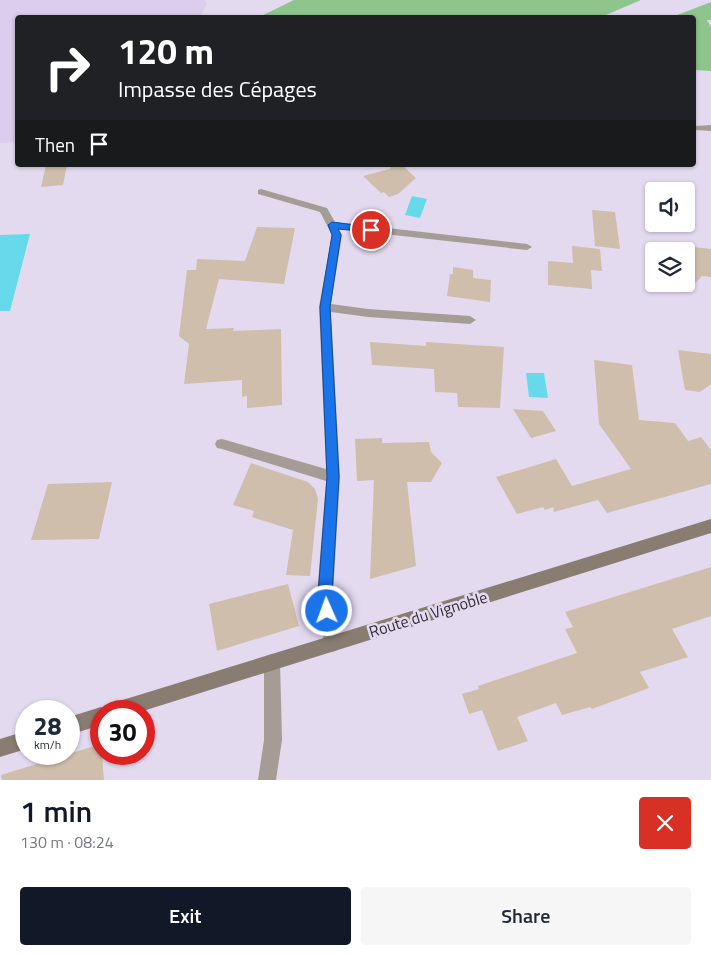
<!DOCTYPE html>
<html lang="en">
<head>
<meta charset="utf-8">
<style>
	body { margin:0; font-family:"Titillium Web",sans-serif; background:#f6f6f7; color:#1f2937; height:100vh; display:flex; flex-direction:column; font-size:19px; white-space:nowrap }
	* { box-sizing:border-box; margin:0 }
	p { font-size:16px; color:#747a83 }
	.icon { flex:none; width:28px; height:28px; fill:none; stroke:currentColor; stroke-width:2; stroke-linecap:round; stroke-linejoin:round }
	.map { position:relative; height:780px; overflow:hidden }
	.side { display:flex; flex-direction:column; background:#fff; flex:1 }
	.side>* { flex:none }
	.hud { position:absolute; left:15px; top:15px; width:681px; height:152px; border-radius:5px; box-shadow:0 1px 4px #0004; background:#202124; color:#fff; overflow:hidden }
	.fabs { position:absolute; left:645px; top:182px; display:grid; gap:10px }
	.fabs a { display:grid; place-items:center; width:50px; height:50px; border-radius:5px; background:#fff; box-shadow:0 1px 4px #0004; font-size:25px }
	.speed { position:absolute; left:15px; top:700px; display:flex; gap:10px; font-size:25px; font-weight:700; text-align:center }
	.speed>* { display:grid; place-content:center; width:65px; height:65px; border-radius:50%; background:#fff; box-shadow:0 1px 4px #0004; line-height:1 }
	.speed small { font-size:12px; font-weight:400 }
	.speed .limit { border:8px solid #d22; background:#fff; color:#111 }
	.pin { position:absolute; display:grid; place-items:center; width:42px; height:42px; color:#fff; margin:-21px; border:2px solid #fff; border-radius:50%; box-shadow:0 1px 5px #0007 }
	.me { position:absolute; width:55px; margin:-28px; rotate:358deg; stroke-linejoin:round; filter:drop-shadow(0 0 4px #0008) }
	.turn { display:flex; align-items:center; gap:18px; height:105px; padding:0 20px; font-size:22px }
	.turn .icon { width:65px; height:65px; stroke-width:2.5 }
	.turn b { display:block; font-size:35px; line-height:42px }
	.then { display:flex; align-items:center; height:48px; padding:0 20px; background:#0003; gap:10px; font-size:19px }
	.round { display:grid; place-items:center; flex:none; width:52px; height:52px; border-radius:5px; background:#f6f6f7 }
	.summary { display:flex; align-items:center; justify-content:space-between; height:85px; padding:0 20px }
	h1 { font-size:30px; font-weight:600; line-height:38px; color:#111827 }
	.cta { display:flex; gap:10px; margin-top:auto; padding:10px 20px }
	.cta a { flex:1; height:58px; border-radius:5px; background:#111827; color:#fff; font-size:20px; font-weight:600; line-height:58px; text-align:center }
	.cta a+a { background:#f6f6f7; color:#1f2937 }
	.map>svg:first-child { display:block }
</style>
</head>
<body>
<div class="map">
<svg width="711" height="780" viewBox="0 0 711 780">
	<rect width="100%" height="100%" fill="#e4daf0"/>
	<path fill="#dbcdeb" d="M0 0H205L207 4 200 17 18 18 17 142 0 143Z"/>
	<path fill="#8dc58d" d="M294 0H641L599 18 259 17Z
		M711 2V20H707L711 27V71L694 70V18L672 17Z"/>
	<path fill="#66daea" d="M412 196 427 199 420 218 405 215Z
		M30 234 10 311H0V235Z
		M526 373H544L548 398 529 397Z"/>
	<path fill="#cfbeab" d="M46 165H67L63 185 41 187Z
		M392 165H402L416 178 398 194 389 197 384 192 381 193 363 176 390 169Z
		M592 210 615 212 620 249 595 246Z
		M257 227 295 228 284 284 219 279 206 329 234 328 233 331 281 329 282 405 247 408V396L242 397V380L184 384 189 344 179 336 187 270H196L197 259 245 261Z
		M572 246 600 249 602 271 591 270 592 289 548 285V261L573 263Z
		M686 246 711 249V277L702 276 686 293Z
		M453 267 473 270V278L491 280 490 302 447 296 450 274H453Z
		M370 342 426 346V342L504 347 500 408 458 407 457 393 435 392 434 369 372 365Z
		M678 350 711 354V384L700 392 685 390Z
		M594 360 632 365 639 420 675 423 688 441 701 437 711 450V484L607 513 598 500 554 512 553 507 545 510 543 507 517 514 496 477 556 459 572 486 631 469 599 424Z
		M513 409 543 411 556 431 531 438Z
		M382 438V443L429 442 431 452 442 463 431 482H407L416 566 370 579 374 480 357 481 355 439Z
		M251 463 308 482 315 489 318 499 310 576 286 575 293 530 252 517 254 511 233 505Z
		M112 482 99 539 31 540 48 484Z
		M711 567V616L672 629 688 657 640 672 649 688 592 709 590 707 562 715 556 703 517 717 528 741 498 751 482 710 469 714 462 694 479 689 478 686 577 653 565 629 573 627 565 612Z
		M288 584 299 626 217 651 209 604Z
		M101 744 104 780H2L1 775Z"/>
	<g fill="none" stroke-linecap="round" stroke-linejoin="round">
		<path fill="#a59d95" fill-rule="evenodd" d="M711 125V131L694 130V126Z
			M261 189 327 208 335 222 527 244 532 247 527 250 339 229 342 235 331 304 368 309 470 316 476 320 470 324 368 317 331 312 340 477 333 595 340 644 338 650 332 652 326 650 324 644 317 595 326 481 222 449 217 448 215 444 217 440 222 439 326 469 319 307 332 235 320 212 258 194V190Z
			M272 654 278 656 280 662 282 740 276 780H258L264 740V662L266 656Z"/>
		<path fill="#897d72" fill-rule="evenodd" d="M711 519V533L143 711H101V725L69 735V717L101 707 107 711 110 705 116 702Z
			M26 731V749L0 757V739Z"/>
	</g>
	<path fill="#1a73e8" stroke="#114b97" d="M332 222 371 227 376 230 371 232 338 229 341 235 330 307 339 477 332 595 334 611 332 616 327 618 322 616 318 595 327 477 320 307 332 235 328 225Z"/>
	<g text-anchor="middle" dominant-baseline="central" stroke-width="5" stroke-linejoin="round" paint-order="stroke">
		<g font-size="16" fill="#312d36" stroke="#e4daf0">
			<text transform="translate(428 614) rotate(-17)">Route du Vignoble</text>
		</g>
	</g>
</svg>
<div class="fabs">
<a><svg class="icon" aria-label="sound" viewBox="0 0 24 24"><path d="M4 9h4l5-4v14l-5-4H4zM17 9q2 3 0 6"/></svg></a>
<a><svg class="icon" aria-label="layers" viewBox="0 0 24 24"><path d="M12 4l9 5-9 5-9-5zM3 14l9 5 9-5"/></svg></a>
</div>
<div class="speed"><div>28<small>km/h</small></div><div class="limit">30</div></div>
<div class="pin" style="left:371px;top:230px;background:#d93025"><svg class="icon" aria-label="arrive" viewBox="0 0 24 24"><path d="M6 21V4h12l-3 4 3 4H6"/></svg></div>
<svg class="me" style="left:327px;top:611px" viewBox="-20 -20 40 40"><circle r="17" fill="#1a73e8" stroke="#fff" stroke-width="3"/><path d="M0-11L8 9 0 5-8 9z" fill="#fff"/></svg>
<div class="hud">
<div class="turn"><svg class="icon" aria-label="right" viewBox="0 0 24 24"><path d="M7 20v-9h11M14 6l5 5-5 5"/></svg><div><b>120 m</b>Impasse des Cépages</div></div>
<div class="then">Then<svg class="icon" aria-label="arrive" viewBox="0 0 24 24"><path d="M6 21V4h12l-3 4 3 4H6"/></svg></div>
</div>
</div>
<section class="side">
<div class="summary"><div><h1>1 min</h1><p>130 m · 08:24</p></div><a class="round" style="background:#d93025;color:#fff"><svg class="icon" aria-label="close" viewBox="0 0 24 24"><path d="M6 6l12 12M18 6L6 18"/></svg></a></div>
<div class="cta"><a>Exit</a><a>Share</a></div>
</section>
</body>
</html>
